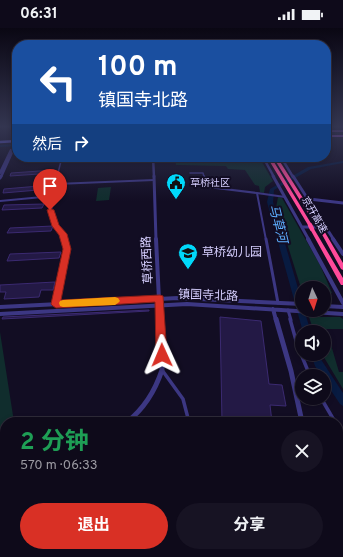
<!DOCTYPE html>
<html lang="zh">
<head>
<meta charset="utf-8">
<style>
	body { margin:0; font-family:Overpass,"Noto Sans SC",sans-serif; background:#171323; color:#f1f3f6; height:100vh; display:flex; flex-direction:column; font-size:15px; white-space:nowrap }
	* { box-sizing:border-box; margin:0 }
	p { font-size:13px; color:#9b9aa2 }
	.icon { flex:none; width:22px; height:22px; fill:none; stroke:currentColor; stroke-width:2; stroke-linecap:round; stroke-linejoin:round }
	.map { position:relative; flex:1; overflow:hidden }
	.details { position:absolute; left:0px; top:389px; width:343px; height:140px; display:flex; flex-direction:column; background:#0e0a1a; border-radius:16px 16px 0 0; box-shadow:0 2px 6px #0003,0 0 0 1px #2e2b39 }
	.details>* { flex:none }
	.guide { position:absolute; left:12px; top:12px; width:319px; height:122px; border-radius:16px; box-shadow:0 2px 6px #0003,0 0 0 1px #2e2b39; background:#1a4fa0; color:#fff; overflow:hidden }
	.needle { width:26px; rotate:176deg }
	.buttons { position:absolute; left:295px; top:253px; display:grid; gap:8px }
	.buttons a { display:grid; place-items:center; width:36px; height:36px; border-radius:50%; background:#0e0a1a; box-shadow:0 2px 6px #0003,0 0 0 1px #2e2b39; font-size:20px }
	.pin { position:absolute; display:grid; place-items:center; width:34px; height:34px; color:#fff; margin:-41px -17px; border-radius:50% 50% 50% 0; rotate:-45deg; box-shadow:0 0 4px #0007 }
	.pin .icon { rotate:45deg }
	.me { position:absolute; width:44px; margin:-22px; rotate:359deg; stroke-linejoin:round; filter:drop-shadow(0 0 3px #0008) }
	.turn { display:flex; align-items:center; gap:14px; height:84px; padding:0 20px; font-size:18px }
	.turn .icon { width:52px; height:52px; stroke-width:2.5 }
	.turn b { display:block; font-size:28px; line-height:34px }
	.then { display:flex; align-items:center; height:38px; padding:0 20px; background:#0003; gap:8px; font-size:15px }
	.round { display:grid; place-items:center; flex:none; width:42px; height:42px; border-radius:21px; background:#171323 }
	.headline { display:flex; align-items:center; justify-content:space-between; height:68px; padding:0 20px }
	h1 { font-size:24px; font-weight:700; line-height:30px; color:#1e9e55 }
	.cta { display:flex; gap:8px; margin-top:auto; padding:8px 20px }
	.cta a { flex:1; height:46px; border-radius:24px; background:#d93025; color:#fff; font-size:16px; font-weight:700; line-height:46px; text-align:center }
	.cta a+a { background:#171323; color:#f1f3f6 }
	.status { display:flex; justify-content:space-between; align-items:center; height:28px; padding:0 20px; background:#0e0a1a; direction:ltr }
	.status svg { height:11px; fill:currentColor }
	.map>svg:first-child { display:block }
</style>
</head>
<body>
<div class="status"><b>06:31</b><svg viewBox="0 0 49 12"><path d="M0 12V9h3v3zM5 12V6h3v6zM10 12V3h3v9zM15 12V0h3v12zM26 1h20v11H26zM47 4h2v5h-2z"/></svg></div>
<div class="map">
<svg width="343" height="529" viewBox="0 0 343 529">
	<rect width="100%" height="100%" fill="#120d23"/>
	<path fill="#102d2d" d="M175 129H259L273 153 265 159 264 165 260 164 259 158 255 157 245 142 228 141 226 138 176 137Z
		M111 159 109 172 96 173 98 160Z
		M278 169 282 170 320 237 332 265 324 269V260H301L276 180Z
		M309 289H340L343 291V301H326L328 306H324L331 317 339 344H343V361L322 326H324V304H314Z
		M0 304 14 394H5V404L0 405Z
		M0 431H5V524H27V529H0Z"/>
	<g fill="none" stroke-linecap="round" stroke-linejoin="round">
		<path fill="#081b41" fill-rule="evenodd" d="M17 116V118L0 119V117Z
			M343 133V135L311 141 274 162 273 174 302 274V282H304L311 304H303L267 174 270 161 308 139Z
			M311 326H319L322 333 343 365V378L340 376 324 352V348H322L315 338Z"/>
	</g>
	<path fill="#231945" stroke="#3b2a71" d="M54 142V145L10 148 11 145Z
		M51 157 50 161 3 165 4 161Z
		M44 176 42 180 2 182 4 177Z
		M53 198 51 203 7 205 10 200Z
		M61 224 59 230 7 233 10 226Z
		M55 254 53 262H41L39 269 4 271 6 264H0V257Z
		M149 282V283L2 291 3 289Z
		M220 289 261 293 269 356 282 357 286 378 270 377 272 394H222Z"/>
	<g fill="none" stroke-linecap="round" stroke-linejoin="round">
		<path stroke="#3c3783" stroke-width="1.5" d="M190 145H203L204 149
			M57 149 62 129"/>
		<path stroke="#3c3783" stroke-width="2" d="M204 148 208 159 257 165
			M56 156 154 152
			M53 168 58 148
			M0 173 53 168C51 179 50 187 56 197 59 203 63 205 64 212
			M266 212 257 165 285 169"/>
		<path stroke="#3c3783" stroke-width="3" d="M266 211 278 275
			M56 276 67 221 64 211
			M288 282 291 292"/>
		<path stroke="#3c3783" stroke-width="3.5" d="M290 291 297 316 310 348
			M162 342 183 371 189 394
			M321 370 335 394"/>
		<path stroke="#3c3783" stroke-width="4.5" d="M338 401 343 412
			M338 457 343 458
			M338 491 343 473
			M200 524V529
			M327 529 329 524"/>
		<path stroke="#3c3783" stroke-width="2.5" d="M153 129 154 149
			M263 129 274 149
			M281 129 293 149
			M0 145 11 122H13L1 149"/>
		<path stroke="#3c3783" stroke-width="3" d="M154 148 156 212
			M273 148 309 212
			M293 148 334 212
			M0 150 1 148
			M309 171 343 175
			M303 199H326"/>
		<path stroke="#3c3783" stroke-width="4" d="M156 211 160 292
			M308 211 343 275
			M333 211 343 226
			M324 278 343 279
			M0 279 178 270 302 276
			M273 281 276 292
			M0 286 187 276 343 286"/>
		<path stroke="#3c3783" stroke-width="5" d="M276 291 291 343 302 394
			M127 394C145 380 155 363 162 342L160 291"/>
		<path stroke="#3c3783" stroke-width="6" d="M0 416 5 415
			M311 524V529"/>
		<path stroke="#6f66ff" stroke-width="2.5" d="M0 114 17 113"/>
		<path fill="#c656ff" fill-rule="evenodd" d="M326 102H343V104H326Z
			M326 107H343V109H326Z"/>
		<path fill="#ff4a9a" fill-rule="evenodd" d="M267 129H271L312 197V198H308V197Z
			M273 129H277L320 197V198H316Z
			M312 199 314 201 343 250V257H341L310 201Z
			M321 199 323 201 343 235V242L341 241 319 201Z"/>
		<path stroke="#ff4a9a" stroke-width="4.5" d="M310 197 312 201
			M318 197 321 201"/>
	</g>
	<linearGradient id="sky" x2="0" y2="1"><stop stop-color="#0a0713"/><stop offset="0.57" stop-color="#333550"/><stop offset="1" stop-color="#333550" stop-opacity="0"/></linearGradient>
	<rect width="343" height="173" fill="url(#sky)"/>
	<path fill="#d93025" stroke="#8d1f18" d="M50 180 54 182 59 197 67 206 71 221 61 272 160 267 163 268 167 327 166 330 162 332 158 330 156 327 155 274 56 280 53 278 51 276 63 221 59 207 52 198 47 182Z"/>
	<path fill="#f59e0b" d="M115 269 118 270 120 273 118 275 115 277 63 279 60 278 59 275 60 273 63 272Z"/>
	<defs>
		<symbol id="civic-pin" viewBox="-11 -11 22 30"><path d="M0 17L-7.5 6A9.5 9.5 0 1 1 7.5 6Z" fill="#00d8fa" stroke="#120d23"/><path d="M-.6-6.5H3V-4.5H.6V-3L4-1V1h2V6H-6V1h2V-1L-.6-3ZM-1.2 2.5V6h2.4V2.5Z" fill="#111"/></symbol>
		<symbol id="school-pin" viewBox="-11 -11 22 30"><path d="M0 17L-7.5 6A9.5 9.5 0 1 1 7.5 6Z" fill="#00d8fa" stroke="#120d23"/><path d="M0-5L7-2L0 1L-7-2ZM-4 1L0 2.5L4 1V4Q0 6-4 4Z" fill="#111"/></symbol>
	</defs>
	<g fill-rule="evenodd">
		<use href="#civic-pin" x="165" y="144" width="22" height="30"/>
		<use href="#school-pin" x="177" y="214" width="22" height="30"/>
	</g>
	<g text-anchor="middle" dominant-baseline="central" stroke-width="4" stroke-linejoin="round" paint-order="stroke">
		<g font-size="10" fill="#d6cfff" stroke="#120d23" text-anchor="start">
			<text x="190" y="155">草桥社区</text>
		</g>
		<g font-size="10" fill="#d6cfff" stroke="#120d23">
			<text transform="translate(314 187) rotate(60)">京开高速</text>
		</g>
		<g font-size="12" fill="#d6cfff" stroke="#120d23" text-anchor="start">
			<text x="202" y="225">草桥幼儿园</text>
		</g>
		<g font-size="12" fill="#d6cfff" stroke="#120d23">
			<text transform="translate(148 232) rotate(-93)">草桥西路</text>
			<text transform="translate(208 268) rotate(2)">镇国寺北路</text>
		</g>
		<g font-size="13" font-style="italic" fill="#5daeff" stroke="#120d23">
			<text transform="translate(277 196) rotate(76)">马草河</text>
		</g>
	</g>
</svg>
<div class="buttons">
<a><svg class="needle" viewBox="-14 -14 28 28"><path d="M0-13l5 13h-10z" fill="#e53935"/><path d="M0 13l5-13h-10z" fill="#9b9aa2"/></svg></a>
<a><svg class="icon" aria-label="sound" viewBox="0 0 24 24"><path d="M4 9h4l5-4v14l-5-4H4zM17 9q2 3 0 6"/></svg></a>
<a><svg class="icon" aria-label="layers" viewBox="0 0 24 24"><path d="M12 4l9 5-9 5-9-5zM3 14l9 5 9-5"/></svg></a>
</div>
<div class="pin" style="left:50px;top:182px;background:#d93025"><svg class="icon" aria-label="arrive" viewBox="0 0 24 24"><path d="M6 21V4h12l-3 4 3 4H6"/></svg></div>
<svg class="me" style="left:162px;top:327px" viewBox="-20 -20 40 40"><path d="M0-17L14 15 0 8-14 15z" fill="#d93025" stroke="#fff" stroke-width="4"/></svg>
<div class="guide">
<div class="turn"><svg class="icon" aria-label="left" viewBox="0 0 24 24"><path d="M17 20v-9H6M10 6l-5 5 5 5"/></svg><div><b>100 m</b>镇国寺北路</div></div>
<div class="then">然后<svg class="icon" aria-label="right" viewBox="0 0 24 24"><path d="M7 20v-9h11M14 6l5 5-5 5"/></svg></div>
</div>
<section class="details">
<div class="headline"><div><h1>2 分钟</h1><p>570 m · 06:33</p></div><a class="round"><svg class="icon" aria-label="close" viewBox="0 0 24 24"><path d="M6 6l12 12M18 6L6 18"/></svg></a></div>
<div class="cta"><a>退出</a><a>分享</a></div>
</section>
</div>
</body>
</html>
